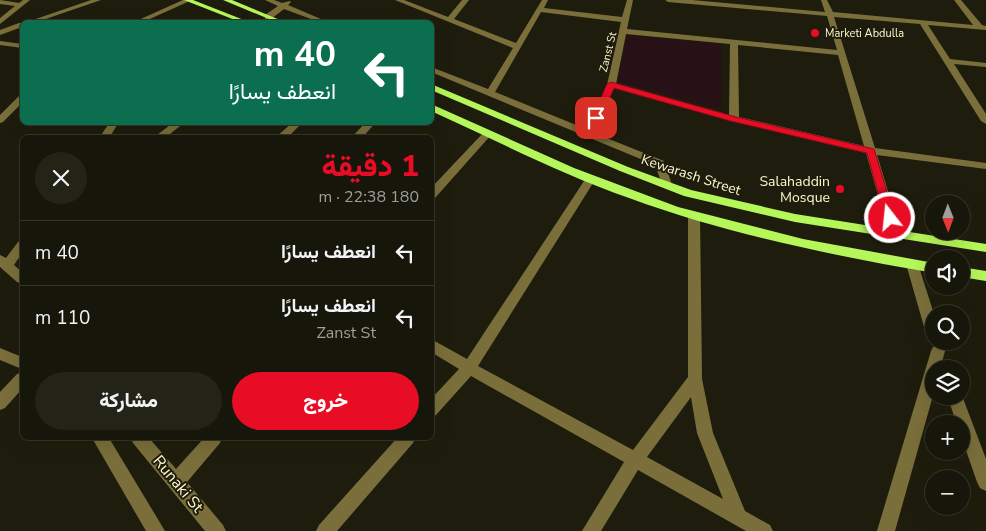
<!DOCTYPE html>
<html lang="ar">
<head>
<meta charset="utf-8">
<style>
	body { margin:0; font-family:"Nunito Sans",Vazirmatn,sans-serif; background:#232318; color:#f1f3f6; direction:rtl; height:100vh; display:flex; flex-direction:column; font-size:19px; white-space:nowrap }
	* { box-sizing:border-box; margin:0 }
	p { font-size:16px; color:#9e9f9c }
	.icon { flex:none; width:28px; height:28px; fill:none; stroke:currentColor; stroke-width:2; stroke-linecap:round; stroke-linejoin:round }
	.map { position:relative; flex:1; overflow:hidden; direction:ltr }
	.side { position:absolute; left:20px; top:135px; width:414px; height:305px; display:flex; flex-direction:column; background:#16160a; border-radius:8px; box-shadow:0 5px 20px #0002,0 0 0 1px #35352b; direction:rtl }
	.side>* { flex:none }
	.banner { position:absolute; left:20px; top:20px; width:414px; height:105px; border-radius:8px; box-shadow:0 5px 20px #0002,0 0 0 1px #35352b; direction:rtl; background:#0b6e4f; color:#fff; overflow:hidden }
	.needle { width:32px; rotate:179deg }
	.buttons { position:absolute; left:925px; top:195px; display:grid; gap:10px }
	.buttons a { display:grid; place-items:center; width:45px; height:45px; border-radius:50%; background:#16160a; box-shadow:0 5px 20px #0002,0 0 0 1px #35352b; font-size:25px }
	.pin { position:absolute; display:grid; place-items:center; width:42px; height:42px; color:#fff; margin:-21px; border-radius:10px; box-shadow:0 2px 8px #0006 }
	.me { position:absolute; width:55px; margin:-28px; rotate:344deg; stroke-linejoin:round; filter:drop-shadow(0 0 4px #0008) }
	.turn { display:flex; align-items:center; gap:18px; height:105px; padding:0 15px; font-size:22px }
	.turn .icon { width:65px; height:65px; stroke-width:2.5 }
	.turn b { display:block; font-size:35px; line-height:42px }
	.round { display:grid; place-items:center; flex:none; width:52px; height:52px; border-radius:26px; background:#232318 }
	.overview { display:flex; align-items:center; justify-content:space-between; height:85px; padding:0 15px }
	h1 { font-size:30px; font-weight:800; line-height:38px; color:#e80d25 }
	.action { display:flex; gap:10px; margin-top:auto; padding:10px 15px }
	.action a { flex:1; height:58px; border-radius:30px; background:#e80d25; color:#fff; font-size:20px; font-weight:800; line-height:58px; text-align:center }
	.action a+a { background:#232318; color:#f1f3f6 }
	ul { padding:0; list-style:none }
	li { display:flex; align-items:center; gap:15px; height:65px; padding:0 15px; border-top:1px solid #35352b }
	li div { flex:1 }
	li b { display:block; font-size:19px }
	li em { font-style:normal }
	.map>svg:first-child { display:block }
</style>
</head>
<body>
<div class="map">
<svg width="986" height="531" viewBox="0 0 986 531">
	<rect width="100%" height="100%" fill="#1e1d0d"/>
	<path fill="#271116" d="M627 35 721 44 722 108 712 107 620 82 618 80Z"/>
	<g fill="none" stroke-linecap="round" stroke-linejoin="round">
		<path fill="#7a6f3b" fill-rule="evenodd" d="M0 0 19 3 23 0H30L0 24V18L15 6 0 4Z
			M91 0H101L37 22H27Z
			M183 0H192L143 22H134Z
			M265 0H274L282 3 290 1 291 2 288 5 328 22H319L284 9 271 19H265V15L278 6Z
			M395 0H404L448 17 462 0H469L454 19 516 43 542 0H548L544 8 622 17 627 0H633L627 29 837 50 827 16 668 2 665 0H692L825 12 821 0H827L833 12 973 25 954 0H961L982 25 986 26V30L928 25 950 59 986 63V67L954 64 986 114V124L981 121 920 24 834 17 875 148 986 163V169L877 155 901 234 895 238 889 234 866 153 731 121 614 88 594 133 664 161 672 185 671 187H663L655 165 431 72V67L488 89 513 48ZM541 12 621 22 607 85 586 129 495 92ZM626 34 730 44 729 115 616 84ZM738 45 838 55 864 146 739 117Z
			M19 23H22V27L0 35V30Z
			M0 41 22 44V48L0 45Z
			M22 95V103L3 122 0 123V115L19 96Z
			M110 122H119L109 138H99Z
			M174 122H185L165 138H153Z
			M293 122H303L287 138H275Z
			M366 122H376L362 138H351Z
			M488 130 493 133 491 135 435 198 431 199V188L485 131Z
			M590 177 595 180 478 366 633 450 688 377V216L690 213H698L700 216 702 379 713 433 745 511 770 525 773 531H746L638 470 601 531H582L624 462 471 376 436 415 431 417V399L459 369 431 352V339L467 359 586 178ZM691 397 697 433 723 499 647 457Z
			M22 241V253L14 265 22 272V284L17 282 0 267V255L6 258 18 242Z
			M912 259 916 261 918 264 934 314V341H939L934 343 929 341 927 337 906 264 908 261Z
			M938 345 943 347 945 351 940 369H934V392L895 531H877L931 351 933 347Z
			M0 348 22 357V369L0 360Z
			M22 372V389L5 408 0 410V392L17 374Z
			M961 393 986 459V491L980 488 977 482 961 436V424H957L947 396H961Z
			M92 438H109L165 531H146Z
			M131 438H149L176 469 204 438H222L220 443 187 482 223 525 226 531H205L133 443Z
			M397 438H415L413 443 337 531H316L319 525Z"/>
		<path fill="#b5f65a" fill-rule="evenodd" d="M184 0H193L249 22H240Z
			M223 0H232L285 22H276Z
			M431 84 628 167 691 190 795 214 986 244V252L795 222 684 196 620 171 431 90Z
			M431 104 574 168 678 207 803 239 934 263V273C830 255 727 234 629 198 561 174 497 141 431 111Z
			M961 267 986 271V281L961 277Z"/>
	</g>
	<path fill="#e80d25" stroke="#970818" d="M611 82 736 117 874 149 895 218 890 221 885 218 867 153 731 121 614 88 601 118 593 119 592 118 607 84Z"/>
	<g fill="#e80d25" stroke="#1e1d0d" stroke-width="2">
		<circle cx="815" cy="33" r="5"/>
		<circle cx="840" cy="189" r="5"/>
	</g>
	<g text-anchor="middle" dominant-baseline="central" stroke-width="4" stroke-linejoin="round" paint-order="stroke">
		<g font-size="11" fill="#fcf8cd" stroke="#1e1d0d" text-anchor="start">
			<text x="825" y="33">Marketi Abdulla</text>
		</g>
		<g font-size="11" fill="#fcf8cd" stroke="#1e1d0d">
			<text transform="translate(608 52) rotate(-76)">Zanst St</text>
		</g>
		<g font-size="14" fill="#fcf8cd" stroke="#1e1d0d">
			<text transform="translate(691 175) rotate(18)">Kewarash Street</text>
		</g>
		<g font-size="14" fill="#fcf8cd" stroke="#1e1d0d" text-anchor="end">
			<text x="830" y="181">Salahaddin<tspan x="830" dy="16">Mosque</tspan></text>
		</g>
		<g font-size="16" fill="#fcf8cd" stroke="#1e1d0d">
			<text transform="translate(178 484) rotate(50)">Runaki St</text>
		</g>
	</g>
</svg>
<div class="buttons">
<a><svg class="needle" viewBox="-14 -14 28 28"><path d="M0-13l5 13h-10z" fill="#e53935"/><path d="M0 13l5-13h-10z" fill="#9e9f9c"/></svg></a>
<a><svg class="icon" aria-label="sound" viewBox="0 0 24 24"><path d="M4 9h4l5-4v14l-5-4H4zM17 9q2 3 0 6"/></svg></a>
<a><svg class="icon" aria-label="search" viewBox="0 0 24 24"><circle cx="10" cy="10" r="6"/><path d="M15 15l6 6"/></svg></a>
<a><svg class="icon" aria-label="layers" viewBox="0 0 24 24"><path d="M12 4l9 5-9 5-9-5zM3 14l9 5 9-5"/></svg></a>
<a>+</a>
<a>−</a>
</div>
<div class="pin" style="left:596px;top:118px;background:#d93025"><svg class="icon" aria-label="arrive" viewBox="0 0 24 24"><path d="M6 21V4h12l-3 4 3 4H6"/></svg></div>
<svg class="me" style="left:890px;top:218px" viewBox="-20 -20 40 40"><circle r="17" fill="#e80d25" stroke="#fff" stroke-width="3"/><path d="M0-11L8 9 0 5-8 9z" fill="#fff"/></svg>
<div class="banner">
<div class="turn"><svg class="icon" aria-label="left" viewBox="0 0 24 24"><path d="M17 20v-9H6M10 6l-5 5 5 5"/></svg><div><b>40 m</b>انعطف يسارًا</div></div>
</div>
<section class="side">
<div class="overview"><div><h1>1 دقيقة</h1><p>180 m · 22:38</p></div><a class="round"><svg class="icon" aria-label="close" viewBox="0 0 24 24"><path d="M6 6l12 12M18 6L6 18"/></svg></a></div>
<ul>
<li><svg class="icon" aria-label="left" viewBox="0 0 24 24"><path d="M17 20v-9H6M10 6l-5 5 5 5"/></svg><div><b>انعطف يسارًا</b></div><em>40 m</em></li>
<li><svg class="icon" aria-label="left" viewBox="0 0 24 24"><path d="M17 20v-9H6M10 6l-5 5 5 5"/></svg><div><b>انعطف يسارًا</b><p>Zanst St</p></div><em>110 m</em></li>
</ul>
<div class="action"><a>خروج</a><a>مشاركة</a></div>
</section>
</div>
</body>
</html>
